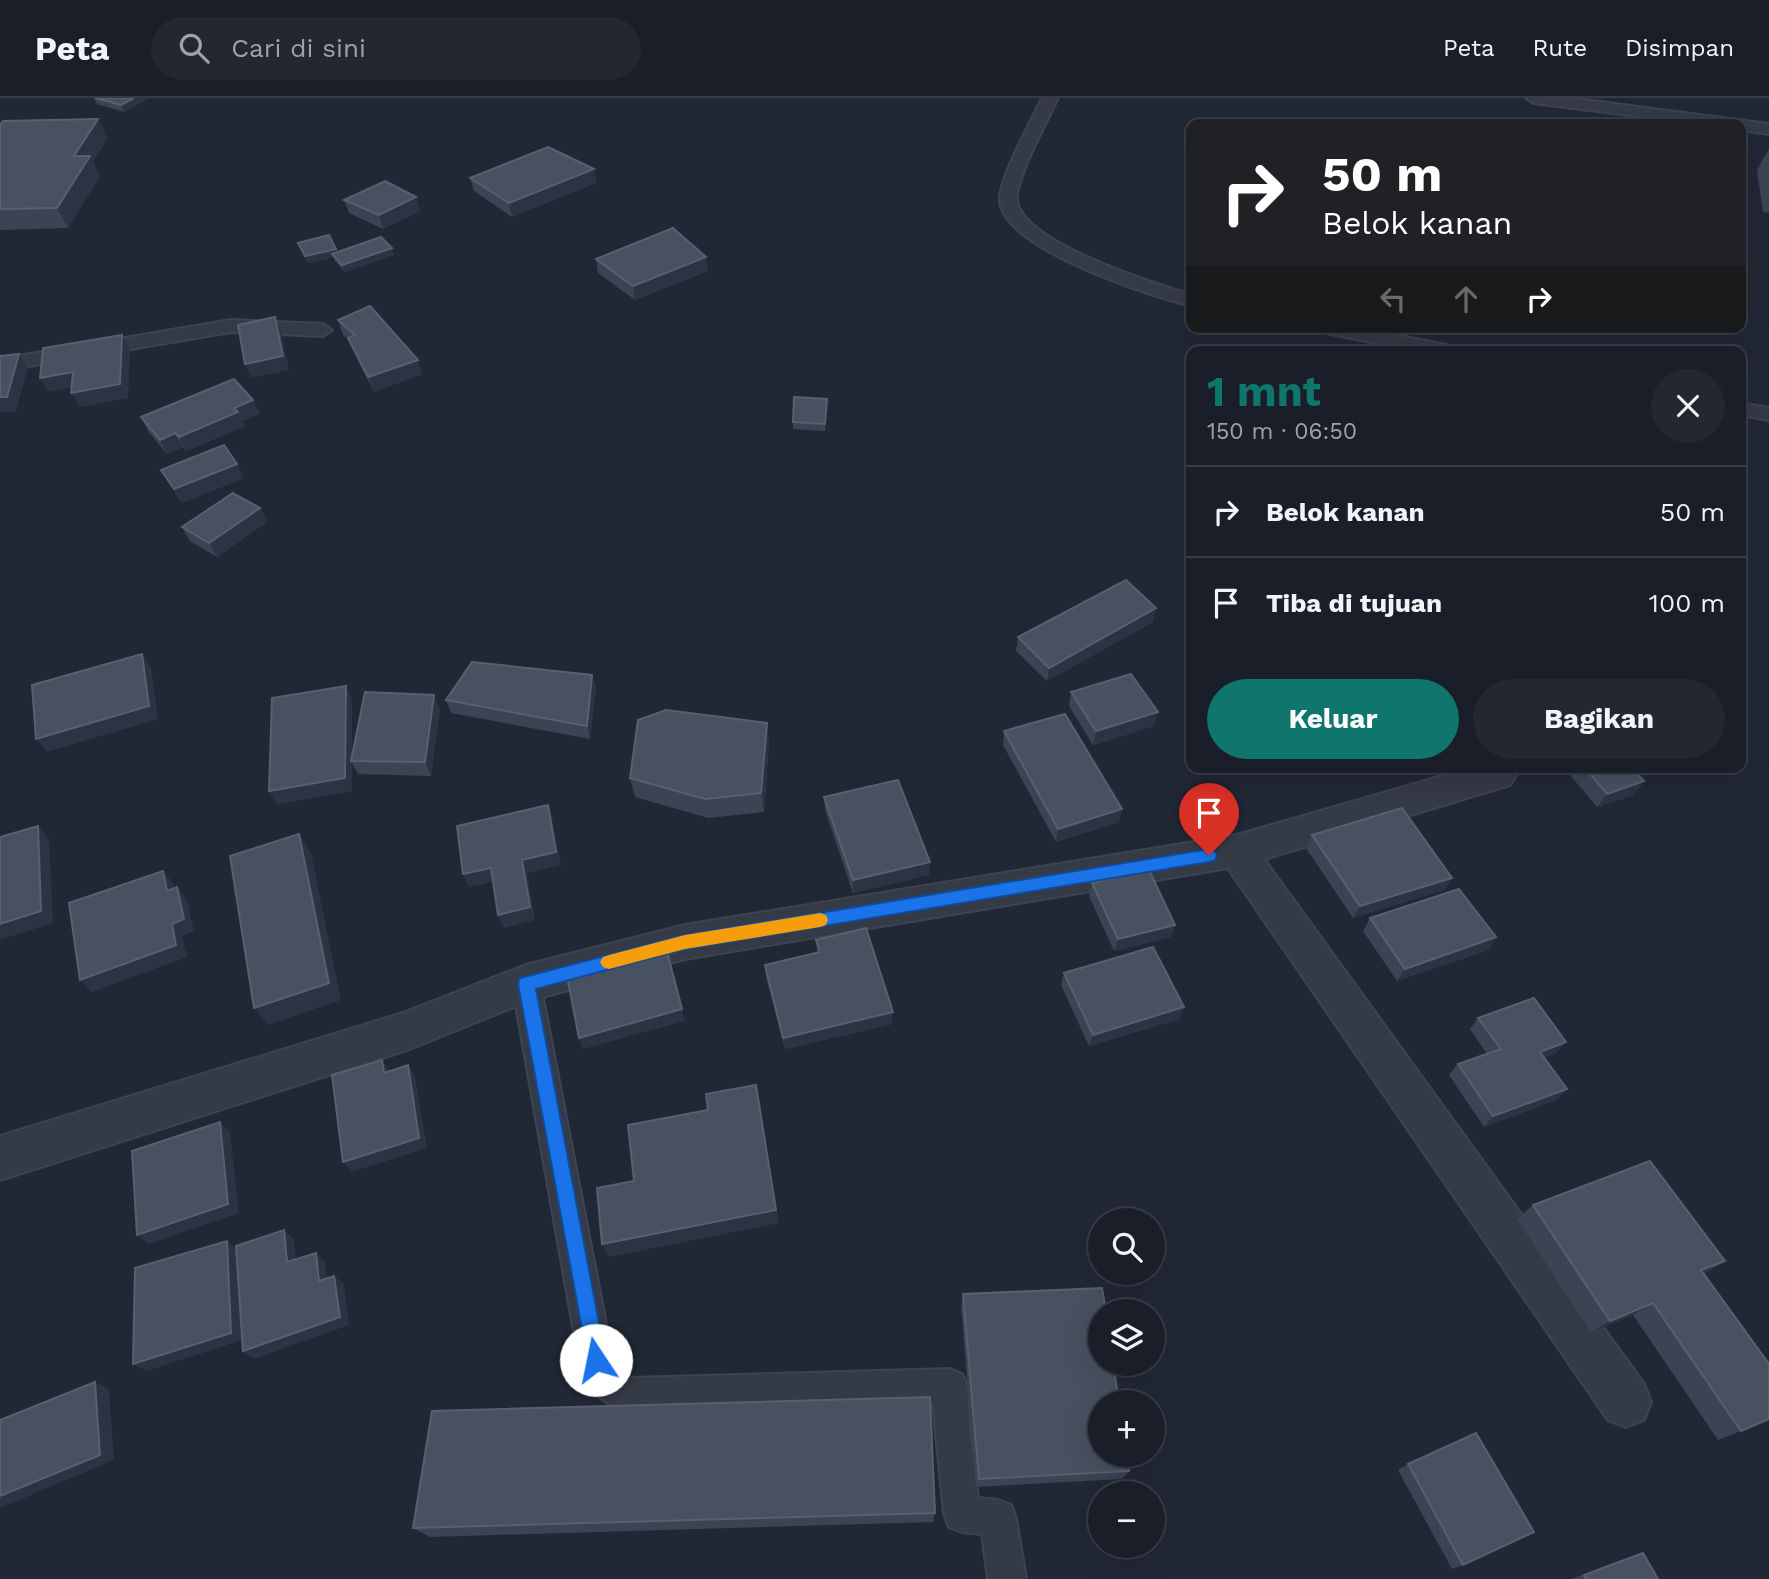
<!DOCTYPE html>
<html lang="id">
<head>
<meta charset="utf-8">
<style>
	body { margin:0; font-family:"Work Sans",sans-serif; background:#222730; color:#f1f3f6; height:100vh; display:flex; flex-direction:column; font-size:26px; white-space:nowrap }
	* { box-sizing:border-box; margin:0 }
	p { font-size:23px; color:#9fa2a8 }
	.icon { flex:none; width:38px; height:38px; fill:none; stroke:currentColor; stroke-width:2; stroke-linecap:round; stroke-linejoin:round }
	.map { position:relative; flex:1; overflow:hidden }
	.details { position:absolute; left:1186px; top:248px; width:560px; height:427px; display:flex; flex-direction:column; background:#191e28; border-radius:14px; box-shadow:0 7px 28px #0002,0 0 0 2px #373c45 }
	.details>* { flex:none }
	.banner { position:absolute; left:1186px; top:21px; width:560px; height:214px; border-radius:14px; box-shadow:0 7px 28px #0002,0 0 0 2px #373c45; background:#202124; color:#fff; overflow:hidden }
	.fabs { position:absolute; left:1088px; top:1110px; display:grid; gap:14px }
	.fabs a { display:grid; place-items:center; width:77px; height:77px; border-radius:50%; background:#191e28; box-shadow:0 7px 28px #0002,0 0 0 2px #373c45; font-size:35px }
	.pin { position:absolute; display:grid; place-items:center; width:60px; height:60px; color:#fff; margin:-72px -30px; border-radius:50% 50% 50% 0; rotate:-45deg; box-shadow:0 0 7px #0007 }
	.pin .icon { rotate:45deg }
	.me { position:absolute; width:77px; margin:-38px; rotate:349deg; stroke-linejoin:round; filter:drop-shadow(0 0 5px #0008) }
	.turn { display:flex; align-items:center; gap:24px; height:147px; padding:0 21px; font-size:32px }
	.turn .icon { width:91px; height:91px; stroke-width:2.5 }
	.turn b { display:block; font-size:49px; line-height:60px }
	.lanes { display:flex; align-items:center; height:66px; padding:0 21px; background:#0003; justify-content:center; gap:35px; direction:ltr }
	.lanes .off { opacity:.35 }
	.round { display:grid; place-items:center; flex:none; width:74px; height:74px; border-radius:37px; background:#222730 }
	.head { display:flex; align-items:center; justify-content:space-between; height:119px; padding:0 21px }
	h1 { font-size:42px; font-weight:700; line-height:52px; color:#0f766e }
	.action { display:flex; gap:14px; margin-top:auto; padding:14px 21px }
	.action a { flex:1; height:80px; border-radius:42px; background:#0f766e; color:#fff; font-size:28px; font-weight:700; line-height:80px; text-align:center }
	.action a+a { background:#222730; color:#f1f3f6 }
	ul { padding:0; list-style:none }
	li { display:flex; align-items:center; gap:21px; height:91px; padding:0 21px; border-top:2px solid #373c45 }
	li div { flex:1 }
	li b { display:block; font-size:26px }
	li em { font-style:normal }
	header { display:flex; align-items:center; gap:42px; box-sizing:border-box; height:98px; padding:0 35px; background:#191e28; border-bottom:2px solid #373c45 }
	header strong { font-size:33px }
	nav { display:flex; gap:38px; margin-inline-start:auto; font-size:24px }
	.search { width:490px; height:63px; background:#222730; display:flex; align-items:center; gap:18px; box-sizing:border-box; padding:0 24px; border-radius:38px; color:#9fa2a8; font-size:26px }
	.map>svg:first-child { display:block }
</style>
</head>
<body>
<header>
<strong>Peta</strong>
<div class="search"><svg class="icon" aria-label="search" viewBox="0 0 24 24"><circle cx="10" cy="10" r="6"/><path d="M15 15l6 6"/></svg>Cari di sini</div>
<nav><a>Peta</a><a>Rute</a><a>Disimpan</a></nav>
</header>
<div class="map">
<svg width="1769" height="1481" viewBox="0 0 1769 1481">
	<rect width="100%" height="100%" fill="#212835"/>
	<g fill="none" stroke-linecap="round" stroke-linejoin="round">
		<defs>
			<path id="service" d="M1042 0H1058C1047 23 1018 76 1017 99 1015 143 1156 186 1192 197V208C1151 198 996 149 1000 99 1002 75 1031 24 1042 0Z
				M1526 0H1569L1769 26V36L1741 32V26H1698L1534 5Z
				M231 222 323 226 332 232 323 238 231 234 0 273V261Z
				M1317 229H1355L1451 248 1460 254H1421L1326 235Z
				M1741 305 1769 310V322L1741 317Z
				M526 873 536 876 540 885 613 1262 620 1273 631 1280 950 1271 962 1276 967 1288 970 1335 978 1400 998 1402 1011 1407 1016 1420 1026 1481H988L982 1436 962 1434 949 1429 944 1416 933 1306 631 1314C598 1304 590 1294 579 1262L512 885 516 876Z"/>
			<path id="minor" d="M1470 670H1512L1516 677 1510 687 1264 761 1644 1286 1651 1304 1644 1322 1626 1329 1608 1322 1228 770 685 861 531 902 407 952 0 1082V1038L403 915 526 867 685 827 1237 737Z"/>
		</defs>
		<use href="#service" stroke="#3e4350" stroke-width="4"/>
		<use href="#minor" stroke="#3e4350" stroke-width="4"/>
		<use href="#service" fill="#343a46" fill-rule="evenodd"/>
		<use href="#minor" fill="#343a46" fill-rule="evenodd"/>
	</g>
	<path fill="#3c4454" d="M94 0H149L124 14 97 6Z
		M98 21 107 41 93 63 100 78 68 130 0 132V27Z
		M1768 52H1769V115L1763 114 1757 72Z
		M594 71 596 85 512 119 474 93 470 80Z
		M416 99 420 113 383 131 349 115 344 102Z
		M298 145 337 154 394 157 345 174 335 163 333 159 308 165Z
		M596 161 708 173 635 202 598 175Z
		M338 222 422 276 374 294 354 254 349 242 343 237Z
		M827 301 825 333 793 331V324Z
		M253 302 260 316 242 323 245 328 186 353 183 349 167 356 148 333 141 319Z
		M161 372 244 380 182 405Z
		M260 410 267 424 217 459 190 443 182 429Z
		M1153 524 1047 583 1016 553 1018 539Z
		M592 577 596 591 590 641 451 615 446 602Z
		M1071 594 1158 614 1154 628 1093 647 1069 608Z
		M352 601V657L440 611 431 678 358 676 352 665V693L277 706 269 693Z
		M1004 633 1119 724 1056 744 1003 647Z
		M769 645 764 714 708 720 635 699 630 680Z
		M1564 670H1632L1644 683 1634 697 1597 709Z
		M824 699 929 777 853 795 825 712Z
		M1312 737 1452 780 1444 792 1353 820 1306 750Z
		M1092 785 1171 839 1114 853 1089 798Z
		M1370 820 1496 839 1488 852 1397 883 1363 833Z
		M816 842 892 926 785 951 766 879 765 867 817 855Z
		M1064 875 1184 909 1179 921 1089 948 1061 887Z
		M1478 920 1566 944 1556 955 1544 959 1556 1002 1484 1029 1449 977 1458 966 1487 956 1470 931Z
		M1533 1107 1725 1163 1704 1176 1741 1333 1718 1342 1633 1217 1591 1234 1517 1121Z
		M963 1196 1129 1373 1122 1381 976 1389 961 1208Z
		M1408 1366 1463 1467 1452 1471 1398 1372Z
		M935 1415 933 1424 430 1439 413 1430Z
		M1643 1455 1658 1481H1571L1629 1460Z"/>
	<path fill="#2c3443" d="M134 0H149L124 14 121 7Z
		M98 21 107 41 93 63 100 78 68 130 57 110 74 58Z
		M594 71 596 85 512 119 509 105Z
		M416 99 420 113 383 131 379 117Z
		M392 150 394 157 345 174 342 167Z
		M336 151 339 158 332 156 333 159 308 165 305 158Z
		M706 159 708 173 635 202 633 188Z
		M275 219 281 233 289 272 251 280 245 266Z
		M122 237 130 251 128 300 80 309 71 295Z
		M19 256 28 270 16 313 0 315V299Z
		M418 262 422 276 374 294 368 279Z
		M73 274 81 288 49 294 40 280Z
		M253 302 260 316 242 323 245 328 186 353 179 339 234 310Z
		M175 335 183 349 167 356 160 342Z
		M237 366 244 380 182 405 174 391Z
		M260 410 267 424 217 459 209 445Z
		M1156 510 1153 524 1047 583 1049 570Z
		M142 556 151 570 158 621 47 654 36 641Z
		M592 577 596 591 590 641 587 628Z
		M346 588 352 601V663H351L352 665V693L277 706 269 693Z
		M434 597 440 611 431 678 425 664Z
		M1158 614 1154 628 1093 647 1096 633Z
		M767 625 769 645 764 714 761 695Z
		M1644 683 1634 697 1597 709 1607 696Z
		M548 707 552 720 561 767 527 775 535 822 503 830 498 817Z
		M1122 711 1119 724 1056 744 1058 731Z
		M38 728 49 740 53 825 0 842V826Z
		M299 736 311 755 341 902 268 927 254 910Z
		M930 764 929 777 853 795V782Z
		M491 770 496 783 469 789 463 776Z
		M163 773 173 785 177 806 167 793Z
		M1452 780 1444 792 1353 820 1360 808Z
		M177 789 187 802 194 833 182 838 187 859 92 894 80 882 172 826Z
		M1175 827 1171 839 1114 853 1118 841Z
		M1496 839 1488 852 1397 883 1405 871Z
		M1184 909 1179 921 1089 948 1093 937Z
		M682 911 685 923 583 951 579 940Z
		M893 914 892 926 785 951 783 940Z
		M1566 944 1556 955 1530 965 1540 954Z
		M382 962 390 973 384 975Z
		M408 967 415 978 427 1050 352 1074 343 1064Z
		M756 987 779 1125 609 1159 602 1146Z
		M1567 991 1556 1002 1484 1029 1493 1018Z
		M220 1024 230 1034 239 1115 149 1146 137 1137Z
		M284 1132 294 1141 297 1173 287 1164Z
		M227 1143 238 1152 242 1242 147 1273 133 1266Z
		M316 1155 325 1164 328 1191 319 1183Z
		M1725 1163 1704 1176 1701 1172Z
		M334 1178 344 1186 349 1227 254 1261 243 1253Z
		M1653 1205 1633 1217 1591 1234 1610 1223Z
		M95 1284 109 1291 114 1362 0 1410V1398Z"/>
	<path fill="#485160" stroke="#586070" stroke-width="2" d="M95 0H134L121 7Z
		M98 21 74 58H90L57 110 0 111V27L3 23Z
		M548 49 594 71 509 105 470 80Z
		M385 83 416 99 379 117 344 102Z
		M673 130 706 159 633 188 596 161Z
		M329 137 336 151 305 158 298 145Z
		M381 139 392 150 342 167 332 156Z
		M370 208 418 262 368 279 348 240 355 237 338 222Z
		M275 219 283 258 245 266 238 227Z
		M122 237 120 286 71 295 73 274 40 280 43 250Z
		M19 256 7 299H0V258Z
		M234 281 253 302 234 310 238 314 179 339 175 335 160 342 141 319Z
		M794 299 827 301 825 326 793 324Z
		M224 347 237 366 174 391 161 372Z
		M233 395 260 410 209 445 182 429Z
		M1126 482 1156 510 1049 570 1018 539Z
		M142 556 149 608 36 641 32 587Z
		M472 564 592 577 587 628 446 602Z
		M1131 576 1158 614 1096 633 1071 594Z
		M346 588 345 680 269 693 272 600Z
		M365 594 434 597 425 664 351 663Z
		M666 612 767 625 761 695 705 701 630 680 638 622Z
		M1065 616 1122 711 1058 731 1004 633Z
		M1585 670H1632L1644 683 1607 696Z
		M898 682 930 764 853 782 824 699Z
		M548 707 556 754 522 762 530 809 498 817 491 770 463 776 457 728Z
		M1402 710 1452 780 1360 808 1312 737Z
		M38 728 41 813 0 826V739Z
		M299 736 329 885 254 910 230 758Z
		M1149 772 1175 827 1118 841 1092 785Z
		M163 773 167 793 177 789 184 821 172 826 176 847 80 882 69 805Z
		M1459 791 1496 839 1405 871 1370 820Z
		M866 830 893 914 783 940 765 867 820 854 816 842Z
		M665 846 682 911 579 940 566 873Z
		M1153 849 1184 909 1093 937 1064 875Z
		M1534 900 1566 944 1540 954 1567 991 1493 1018 1458 966 1501 951 1478 920Z
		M382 962 384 975 408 967 419 1040 343 1064 332 977Z
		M756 987 776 1112 602 1146 597 1090 634 1083 628 1027 708 1012 706 996Z
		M220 1024 228 1106 137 1137 132 1053Z
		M1650 1063 1725 1163 1701 1172 1769 1266V1321L1741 1333 1653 1205 1610 1223 1533 1107Z
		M284 1132 287 1164 316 1155 319 1183 334 1178 340 1219 243 1253 236 1148Z
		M227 1143 231 1235 133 1266 135 1170Z
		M1102 1190 1106 1213H1101V1265H1113L1119 1304H1101V1356H1126L1129 1373 979 1381 963 1196Z
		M95 1284 100 1357 0 1398V1322Z
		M930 1299 935 1415 413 1430 432 1313Z
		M1476 1335 1534 1434 1463 1467 1408 1366Z
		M1643 1455 1658 1481H1586L1584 1477Z"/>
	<path fill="#1a73e8" stroke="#114b97" stroke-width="2" d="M1209 751 1215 753 1217 757 1215 762 1209 764 685 851 536 891 606 1262 603 1269 596 1272 589 1269 518 886 520 880 685 837Z"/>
	<path fill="#f59e0b" d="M820 815 826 817 828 822 826 827 820 829 685 851 609 871 603 869 600 864 603 859 609 857 685 837Z"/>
</svg>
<div class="fabs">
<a><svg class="icon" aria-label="search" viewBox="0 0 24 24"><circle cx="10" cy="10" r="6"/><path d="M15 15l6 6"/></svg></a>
<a><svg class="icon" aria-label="layers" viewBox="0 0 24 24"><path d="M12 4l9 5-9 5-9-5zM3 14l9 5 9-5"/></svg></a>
<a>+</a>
<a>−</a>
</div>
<div class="pin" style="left:1209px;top:757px;background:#d93025"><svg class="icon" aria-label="arrive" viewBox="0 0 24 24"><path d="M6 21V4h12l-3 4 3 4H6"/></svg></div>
<svg class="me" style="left:596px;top:1262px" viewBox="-20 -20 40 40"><circle r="19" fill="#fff"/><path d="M0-13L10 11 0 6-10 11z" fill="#1a73e8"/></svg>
<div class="banner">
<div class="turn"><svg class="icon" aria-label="right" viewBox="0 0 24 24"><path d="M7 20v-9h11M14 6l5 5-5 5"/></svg><div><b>50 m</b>Belok kanan</div></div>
<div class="lanes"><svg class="icon off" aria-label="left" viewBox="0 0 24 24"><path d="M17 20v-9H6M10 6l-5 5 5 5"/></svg><svg class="icon off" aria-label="ahead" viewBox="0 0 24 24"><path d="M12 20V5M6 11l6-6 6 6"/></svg><svg class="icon" aria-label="right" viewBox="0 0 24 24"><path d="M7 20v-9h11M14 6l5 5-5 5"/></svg></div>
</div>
<section class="details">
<div class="head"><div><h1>1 mnt</h1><p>150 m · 06:50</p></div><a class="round"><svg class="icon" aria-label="close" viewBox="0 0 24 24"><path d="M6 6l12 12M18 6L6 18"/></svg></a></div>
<ul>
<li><svg class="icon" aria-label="right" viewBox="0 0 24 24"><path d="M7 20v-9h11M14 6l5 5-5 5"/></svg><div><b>Belok kanan</b></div><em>50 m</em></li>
<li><svg class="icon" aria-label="arrive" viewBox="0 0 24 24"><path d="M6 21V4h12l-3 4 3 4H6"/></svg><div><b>Tiba di tujuan</b></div><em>100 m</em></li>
</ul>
<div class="action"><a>Keluar</a><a>Bagikan</a></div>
</section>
</div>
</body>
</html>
